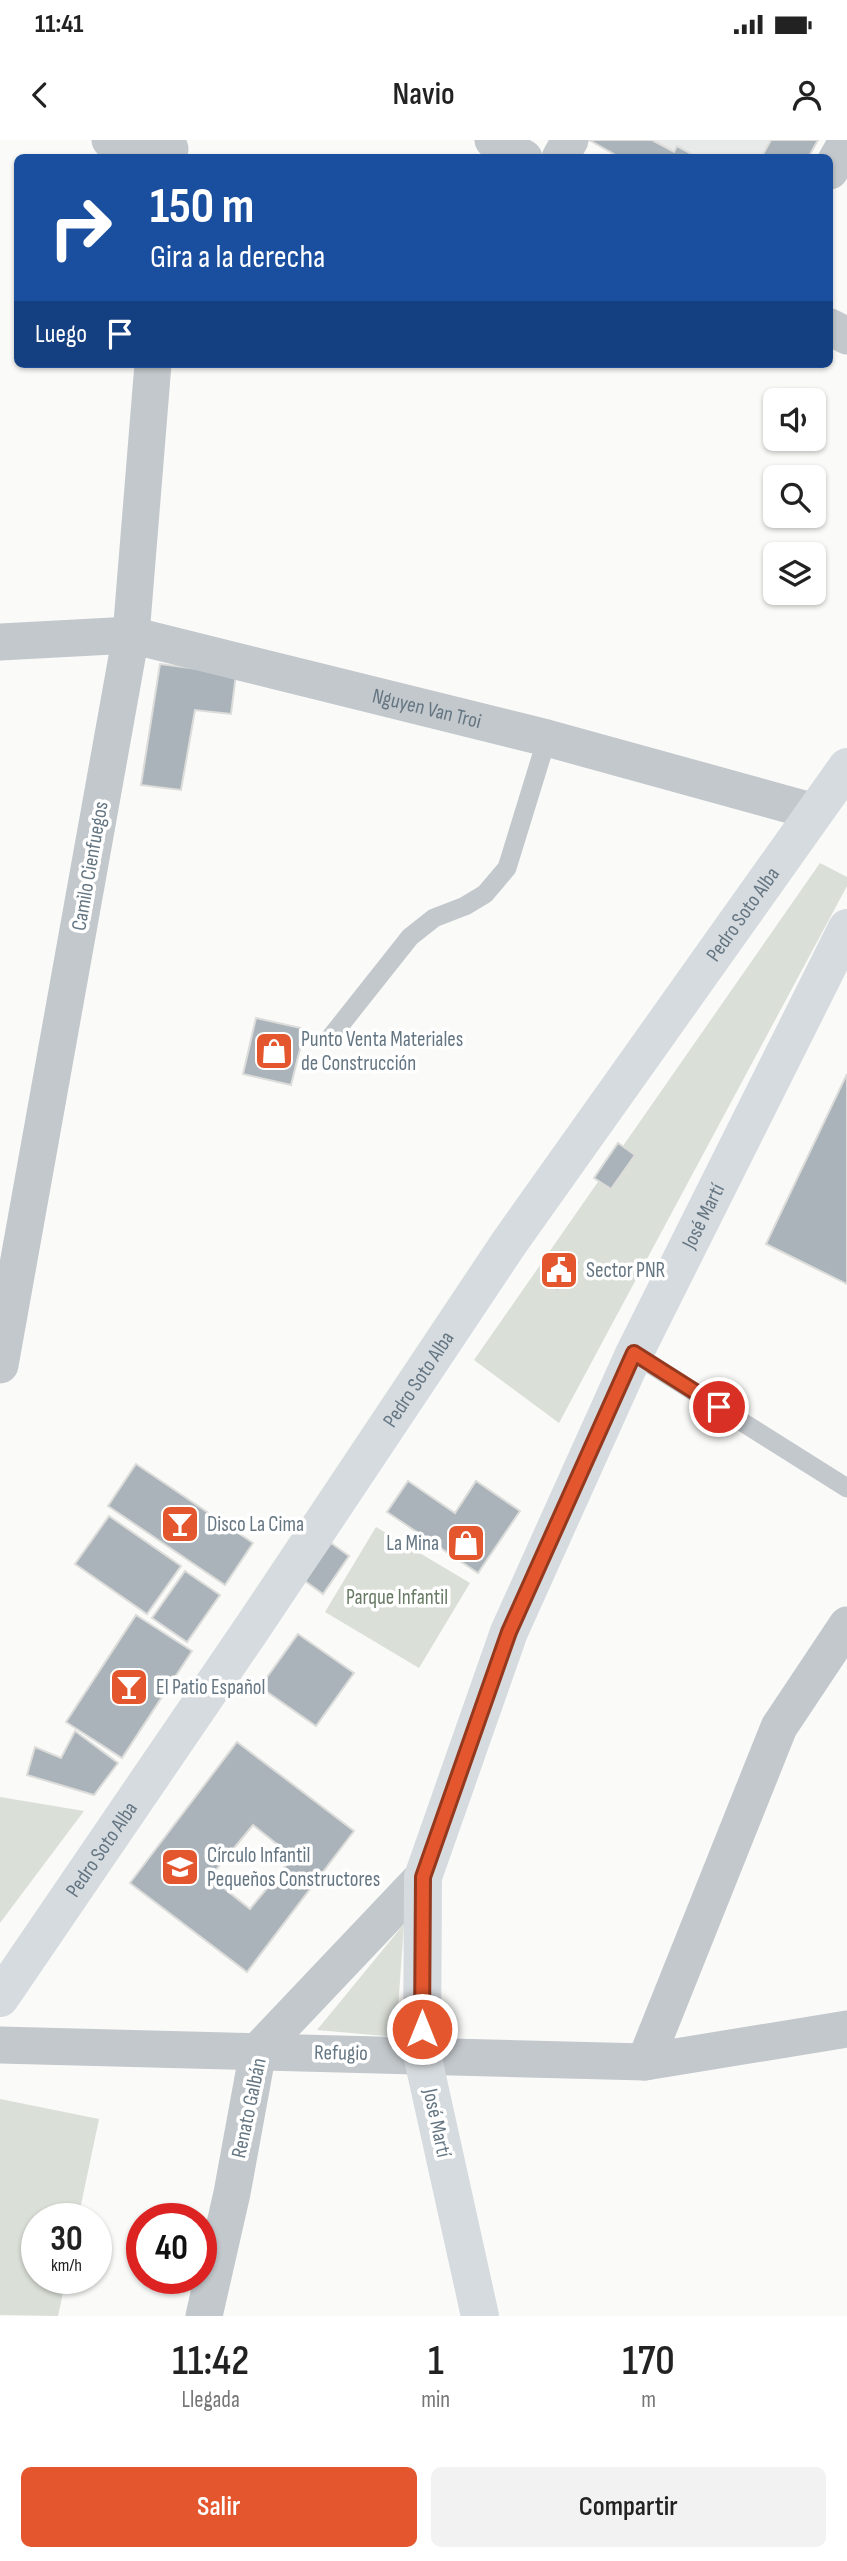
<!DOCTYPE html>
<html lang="es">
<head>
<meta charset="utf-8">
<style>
	body { margin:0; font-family:"Sofia Sans Condensed",sans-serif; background:#f2f2f2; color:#222; height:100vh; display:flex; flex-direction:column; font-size:26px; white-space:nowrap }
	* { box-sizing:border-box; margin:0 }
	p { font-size:23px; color:#767676 }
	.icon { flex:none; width:38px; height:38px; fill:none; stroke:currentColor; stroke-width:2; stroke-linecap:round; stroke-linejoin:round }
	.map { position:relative; height:2176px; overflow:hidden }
	.side { display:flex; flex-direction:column; background:#fff; flex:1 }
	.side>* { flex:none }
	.top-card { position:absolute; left:14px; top:14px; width:819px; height:214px; border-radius:10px; box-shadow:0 2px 5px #0004; background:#1a4fa0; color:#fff; overflow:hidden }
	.controls { position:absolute; left:763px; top:248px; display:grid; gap:14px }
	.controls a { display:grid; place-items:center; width:63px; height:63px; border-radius:10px; background:#fff; box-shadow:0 2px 5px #0004; font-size:35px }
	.speed { position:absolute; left:21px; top:2063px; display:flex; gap:14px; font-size:35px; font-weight:700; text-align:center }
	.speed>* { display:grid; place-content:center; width:91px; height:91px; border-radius:50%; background:#fff; box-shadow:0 2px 5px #0004; line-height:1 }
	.speed small { font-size:18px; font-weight:400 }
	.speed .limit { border:10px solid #d22; background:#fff; color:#111 }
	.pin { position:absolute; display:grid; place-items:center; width:60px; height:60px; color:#fff; margin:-30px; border:4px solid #fff; border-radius:50%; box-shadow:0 2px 7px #0007 }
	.me { position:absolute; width:77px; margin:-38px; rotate:0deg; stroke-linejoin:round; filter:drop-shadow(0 0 5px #0008) }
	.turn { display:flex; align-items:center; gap:24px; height:147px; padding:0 21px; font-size:32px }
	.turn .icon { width:91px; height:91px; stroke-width:2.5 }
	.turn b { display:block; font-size:49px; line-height:60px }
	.then { display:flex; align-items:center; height:66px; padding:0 21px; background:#0003; gap:14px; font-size:26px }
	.eta { display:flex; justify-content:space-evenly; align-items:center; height:119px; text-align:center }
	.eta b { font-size:42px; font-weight:600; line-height:49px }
	.button { display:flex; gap:14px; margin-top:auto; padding:14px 21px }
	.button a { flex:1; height:80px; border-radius:10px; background:#e4572e; color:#fff; font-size:28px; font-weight:600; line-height:80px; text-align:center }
	.button a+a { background:#f2f2f2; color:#222 }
	.status { display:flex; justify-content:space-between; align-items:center; height:49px; padding:0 35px; background:#fff; direction:ltr }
	.status svg { height:19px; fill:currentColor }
	header { display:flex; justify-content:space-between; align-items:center; height:91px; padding:0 21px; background:#fff; font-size:32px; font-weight:600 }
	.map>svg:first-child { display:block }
</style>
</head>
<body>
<div class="status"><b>11:41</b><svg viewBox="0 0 49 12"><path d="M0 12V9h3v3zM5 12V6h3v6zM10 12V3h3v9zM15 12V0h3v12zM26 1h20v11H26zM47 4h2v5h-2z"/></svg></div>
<header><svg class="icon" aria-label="back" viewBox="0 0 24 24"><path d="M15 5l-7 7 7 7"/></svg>Navio<svg class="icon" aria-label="person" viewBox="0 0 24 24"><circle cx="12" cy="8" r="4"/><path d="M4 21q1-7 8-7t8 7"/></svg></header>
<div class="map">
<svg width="847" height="2176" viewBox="0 0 847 2176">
	<rect width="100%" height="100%" fill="#fafaf8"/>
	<path fill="#e8e9e9" d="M589 0H818L808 18 621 17Z"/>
	<path fill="#dadfd7" d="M820 723 847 737V746L559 1283 474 1220Z
		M376 1387 470 1443 419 1528 325 1472Z
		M0 1657 84 1671 0 1783Z
		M404 1784 396 1897 317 1890Z
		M0 1959 99 1979 78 2079H37V2138L66 2139 58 2176 0 2175Z"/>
	<path fill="#aab3b9" stroke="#dcdcda" stroke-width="2" fill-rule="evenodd" d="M589 0H652L674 12 677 6 699 18H621Z
		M771 0H818L808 18H761Z
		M160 524 236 534 231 574 195 570 181 650 141 645Z
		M256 878 305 889 291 945 243 934Z
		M847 934V1144L766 1104Z
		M618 1003 635 1015 611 1049 594 1038Z
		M561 1109 580 1122 558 1151 539 1139Z
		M136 1324 253 1403 225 1445 108 1366Z
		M408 1341 455 1373 476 1341 520 1371 478 1433 387 1372Z
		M109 1376 181 1426 147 1474 75 1424Z
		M331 1403 349 1416 323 1454 305 1441Z
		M185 1431 220 1455 187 1502 152 1478Z
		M136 1475 192 1511 122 1618 66 1582Z
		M298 1494 354 1533 316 1586 260 1547Z
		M75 1591 118 1623 94 1655 27 1635 35 1607 61 1618Z
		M237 1602 354 1691 247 1832 130 1743ZM253 1685 293 1717 250 1769 210 1737Z"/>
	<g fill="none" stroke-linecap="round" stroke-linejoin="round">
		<path stroke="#c3c8cc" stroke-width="19" d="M330 898 410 797 434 778 465 766 485 754 507 728 547 598
			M634 1214 847 1348"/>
		<g stroke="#c3c8cc" stroke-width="37">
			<path d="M110 0 170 9"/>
			<path d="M493 0 524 18"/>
			<path d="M560 18 570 0"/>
			<path d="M830 31 847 1"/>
			<path d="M830 187 847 196"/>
			<path id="s1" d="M0 502 131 495 547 598 815 672"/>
			<path d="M0 1225 131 495 153 224"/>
			<path d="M0 1905 645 1922 847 1889"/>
			<path d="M645 1922 779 1587 847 1485"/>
			<path d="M204 2176 232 2053 258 1911 423 1737"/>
		</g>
		<g stroke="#d6dbdf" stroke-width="38">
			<path id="s2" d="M0 1858 257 1481 509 1103 847 627"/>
			<path id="s3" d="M480 2176 422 1914 423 1737 509 1492 634 1214 847 788"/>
		</g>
	</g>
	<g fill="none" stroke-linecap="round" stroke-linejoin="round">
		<defs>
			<path id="route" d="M422 1889 423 1737 509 1492 634 1213 719 1267"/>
		</defs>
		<use href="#route" stroke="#94391e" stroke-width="18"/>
		<use href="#route" stroke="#e4572e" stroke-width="12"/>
	</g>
	<defs>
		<symbol id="shop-square" viewBox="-11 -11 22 22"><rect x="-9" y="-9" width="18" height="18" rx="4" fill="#e4572e" stroke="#fff"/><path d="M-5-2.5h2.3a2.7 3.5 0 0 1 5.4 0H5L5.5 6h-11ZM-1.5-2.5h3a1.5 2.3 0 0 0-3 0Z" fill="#fff"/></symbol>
		<symbol id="civic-square" viewBox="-11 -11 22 22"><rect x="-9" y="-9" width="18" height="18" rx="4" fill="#e4572e" stroke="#fff"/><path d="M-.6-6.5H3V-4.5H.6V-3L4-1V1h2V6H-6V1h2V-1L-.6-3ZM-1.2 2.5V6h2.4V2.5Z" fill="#fff"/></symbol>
		<symbol id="bar-square" viewBox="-11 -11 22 22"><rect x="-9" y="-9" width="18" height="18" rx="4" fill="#e4572e" stroke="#fff"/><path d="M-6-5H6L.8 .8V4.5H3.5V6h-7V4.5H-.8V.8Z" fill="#fff"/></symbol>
		<symbol id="school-square" viewBox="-11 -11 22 22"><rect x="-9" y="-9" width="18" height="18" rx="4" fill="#e4572e" stroke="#fff"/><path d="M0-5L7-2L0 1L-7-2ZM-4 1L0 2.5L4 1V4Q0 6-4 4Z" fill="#fff"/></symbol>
	</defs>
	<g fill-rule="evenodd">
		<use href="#shop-square" x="252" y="889" width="44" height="44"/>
		<use href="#civic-square" x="537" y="1108" width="44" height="44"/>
		<use href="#bar-square" x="158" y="1362" width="44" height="44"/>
		<use href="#shop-square" x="444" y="1381" width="44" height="44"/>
		<use href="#bar-square" x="107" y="1525" width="44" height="44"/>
		<use href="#school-square" x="158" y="1705" width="44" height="44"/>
	</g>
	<g text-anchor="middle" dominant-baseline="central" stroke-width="7" stroke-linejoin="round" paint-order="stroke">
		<g font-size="21" fill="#657683" stroke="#fff">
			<text stroke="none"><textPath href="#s1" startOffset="436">Nguyen Van Troi</textPath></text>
			<text transform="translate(90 726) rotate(-80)">Camilo Cienfuegos</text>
			<text stroke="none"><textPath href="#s2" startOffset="1314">Pedro Soto Alba</textPath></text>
			<text stroke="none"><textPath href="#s3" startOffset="1164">José Martí</textPath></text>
			<text stroke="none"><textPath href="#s2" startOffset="747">Pedro Soto Alba</textPath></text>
			<text stroke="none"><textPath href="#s2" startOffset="180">Pedro Soto Alba</textPath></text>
			<text transform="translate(341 1913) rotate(1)">Refugio</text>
			<text transform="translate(249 1968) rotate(-78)">Renato Galbán</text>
			<text transform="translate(437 1983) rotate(78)">José Martí</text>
		</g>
		<g font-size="21" fill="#657683" stroke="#fff" text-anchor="start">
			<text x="301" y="899">Punto Venta Materiales<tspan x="301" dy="24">de Construcción</tspan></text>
			<text x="586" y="1130">Sector PNR</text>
			<text x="207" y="1384">Disco La Cima</text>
			<text x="439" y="1403" text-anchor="end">La Mina</text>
			<text x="156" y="1547">El Patio Español</text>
			<text x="207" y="1715">Círculo Infantil<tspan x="207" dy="24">Pequeños Constructores</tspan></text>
		</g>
		<g font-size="21" fill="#687a64" stroke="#fff">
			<text x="397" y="1457">Parque Infantil</text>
		</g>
	</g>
</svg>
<div class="controls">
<a><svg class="icon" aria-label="sound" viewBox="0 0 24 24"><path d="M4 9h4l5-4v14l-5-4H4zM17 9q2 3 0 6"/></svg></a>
<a><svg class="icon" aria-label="search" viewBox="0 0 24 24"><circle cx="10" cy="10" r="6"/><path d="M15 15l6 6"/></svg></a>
<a><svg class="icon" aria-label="layers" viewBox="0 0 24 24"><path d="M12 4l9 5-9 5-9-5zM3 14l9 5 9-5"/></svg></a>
</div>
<div class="speed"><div>30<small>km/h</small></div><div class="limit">40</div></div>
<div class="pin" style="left:719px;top:1267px;background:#d93025"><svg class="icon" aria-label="arrive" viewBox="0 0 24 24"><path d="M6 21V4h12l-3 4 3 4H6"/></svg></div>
<svg class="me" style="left:422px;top:1889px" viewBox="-20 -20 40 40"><circle r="17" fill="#e4572e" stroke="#fff" stroke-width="3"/><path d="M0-11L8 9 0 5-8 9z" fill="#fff"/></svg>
<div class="top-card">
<div class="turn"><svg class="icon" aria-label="right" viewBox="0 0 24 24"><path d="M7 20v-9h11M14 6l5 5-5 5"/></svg><div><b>150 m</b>Gira a la derecha</div></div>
<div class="then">Luego<svg class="icon" aria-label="arrive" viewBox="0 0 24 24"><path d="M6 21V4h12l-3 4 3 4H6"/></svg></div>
</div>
</div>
<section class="side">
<div class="eta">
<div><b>11:42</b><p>Llegada</p></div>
<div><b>1</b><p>min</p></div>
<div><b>170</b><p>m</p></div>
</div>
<div class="button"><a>Salir</a><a>Compartir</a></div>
</section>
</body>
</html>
